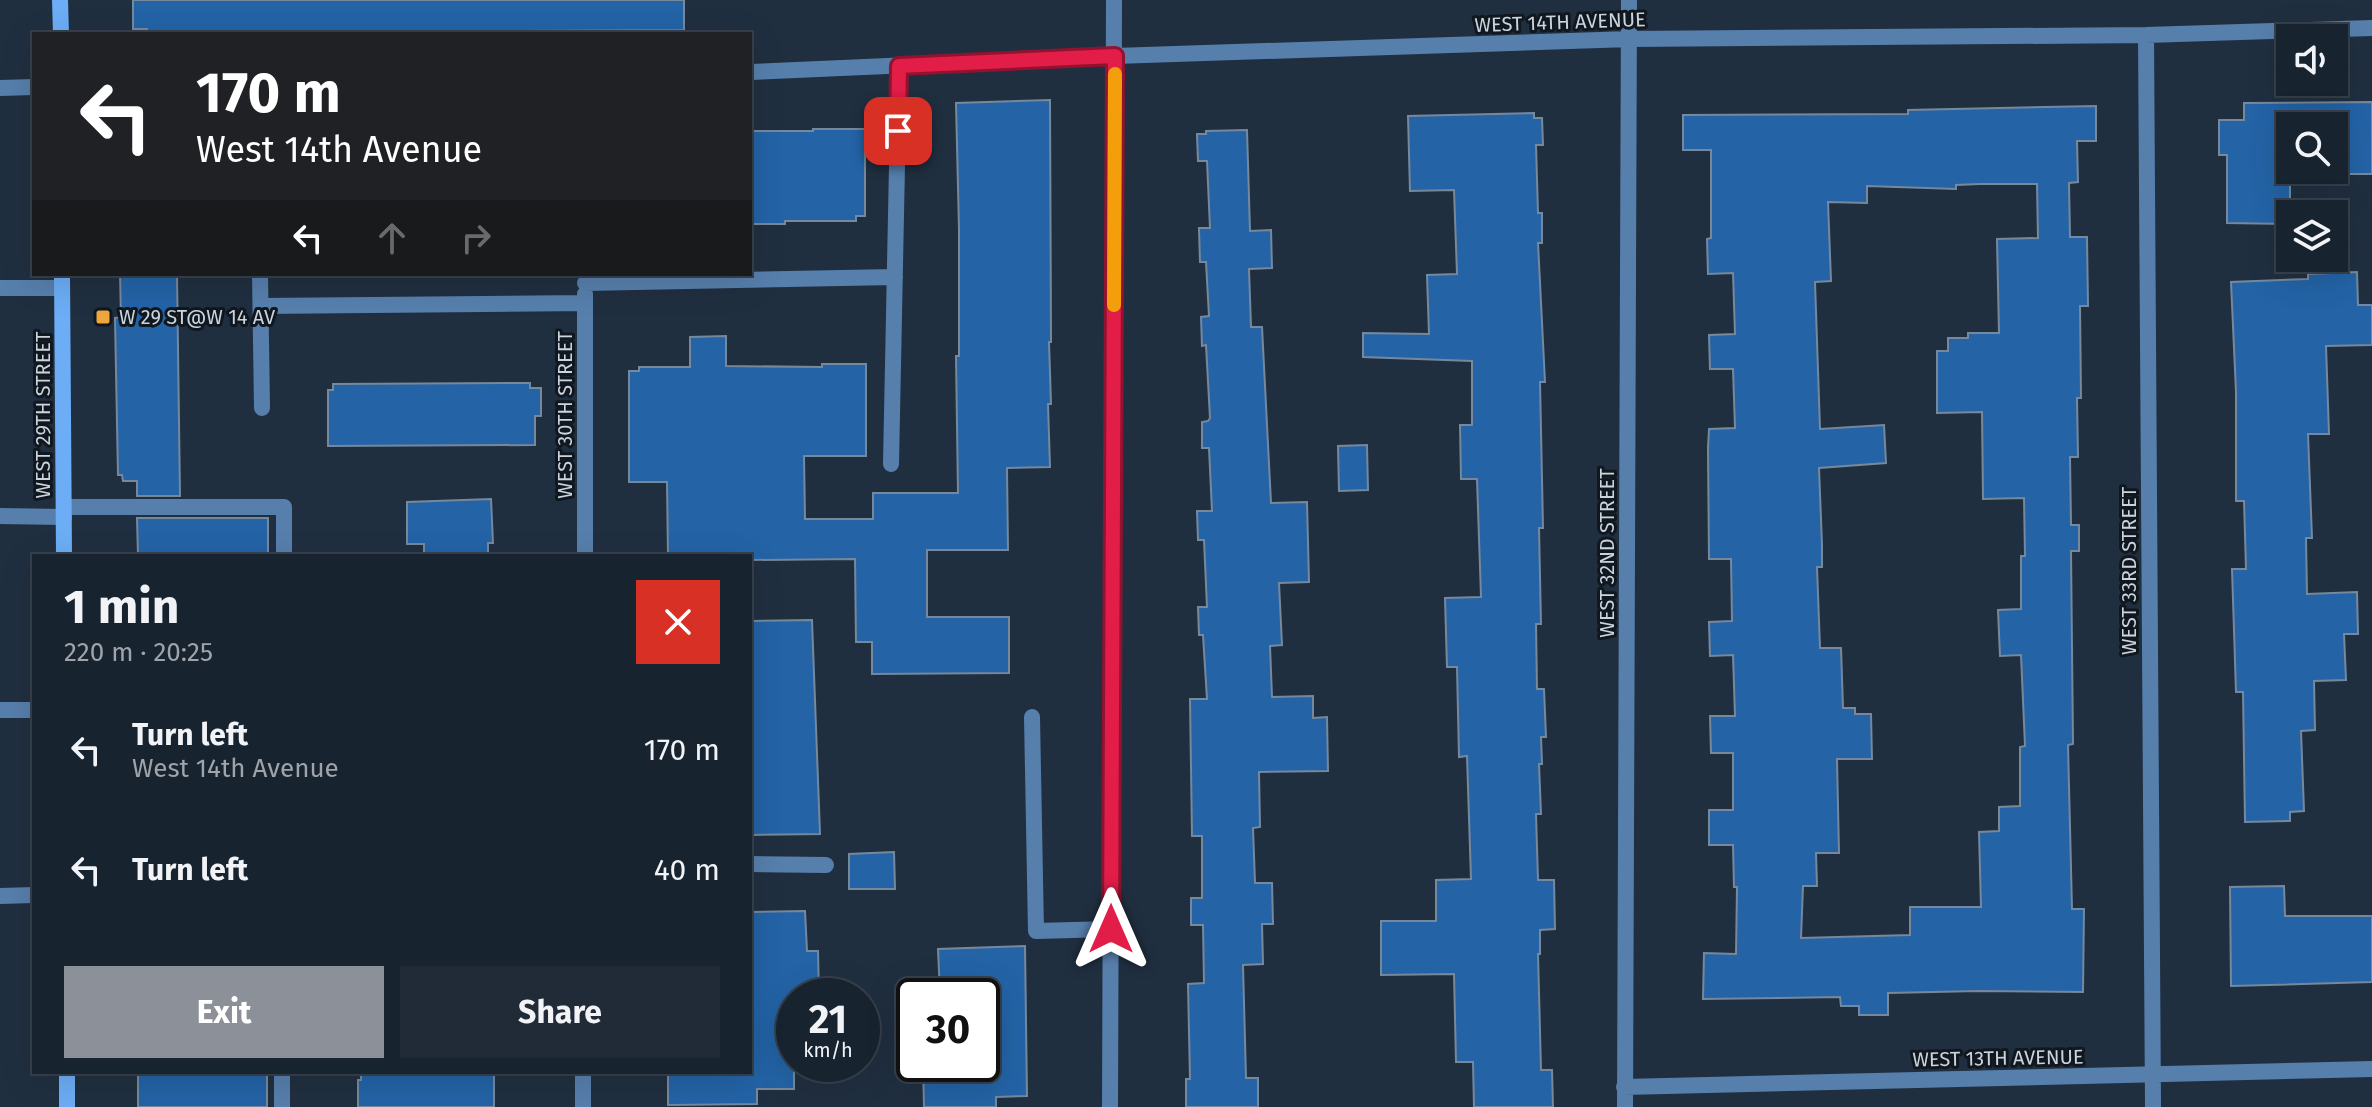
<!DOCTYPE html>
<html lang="en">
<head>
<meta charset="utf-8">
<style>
	body { margin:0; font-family:"Fira Sans",sans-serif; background:#212b38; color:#f1f3f6; height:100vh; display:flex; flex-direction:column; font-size:30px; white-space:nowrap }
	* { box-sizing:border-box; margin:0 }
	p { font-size:26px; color:#9fa4ab }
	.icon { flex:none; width:44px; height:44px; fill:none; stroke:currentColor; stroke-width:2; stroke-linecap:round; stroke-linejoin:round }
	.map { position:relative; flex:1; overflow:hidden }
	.drawer { position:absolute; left:32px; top:554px; width:720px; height:520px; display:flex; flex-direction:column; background:#182330; border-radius:0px; box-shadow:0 8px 32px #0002,0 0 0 2px #36404c }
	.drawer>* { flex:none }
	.top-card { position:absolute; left:32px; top:32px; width:720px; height:244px; border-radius:0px; box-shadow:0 8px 32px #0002,0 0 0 2px #36404c; background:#202124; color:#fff; overflow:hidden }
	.fabs { position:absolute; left:2276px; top:24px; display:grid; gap:16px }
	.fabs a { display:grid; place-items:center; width:72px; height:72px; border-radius:0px; background:#182330; box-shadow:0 8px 32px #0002,0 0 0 2px #36404c; font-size:40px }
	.speed { position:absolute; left:776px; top:978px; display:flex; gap:16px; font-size:40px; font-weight:700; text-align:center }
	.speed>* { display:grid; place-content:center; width:104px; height:104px; border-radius:50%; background:#182330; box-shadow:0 8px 32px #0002,0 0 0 2px #36404c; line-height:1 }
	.speed small { font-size:20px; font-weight:400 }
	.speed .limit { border:4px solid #111; border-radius:12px; background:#fff; color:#111 }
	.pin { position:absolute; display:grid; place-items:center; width:68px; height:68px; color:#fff; margin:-34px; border-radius:16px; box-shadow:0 4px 12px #0006 }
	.me { position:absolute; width:88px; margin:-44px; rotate:0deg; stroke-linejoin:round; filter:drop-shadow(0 0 6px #0008) }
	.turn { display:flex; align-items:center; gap:28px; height:168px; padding:0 32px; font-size:36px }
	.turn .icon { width:104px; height:104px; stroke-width:2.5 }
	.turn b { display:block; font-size:56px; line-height:68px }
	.lanes { display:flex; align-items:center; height:76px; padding:0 32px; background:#0003; justify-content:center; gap:40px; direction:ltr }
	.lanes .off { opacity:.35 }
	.round { display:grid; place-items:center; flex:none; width:84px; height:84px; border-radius:0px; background:#212b38 }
	.summary { display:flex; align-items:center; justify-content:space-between; height:136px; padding:0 32px }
	h1 { font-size:48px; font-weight:700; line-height:60px }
	.action { display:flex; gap:16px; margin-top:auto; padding:16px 32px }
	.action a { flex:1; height:92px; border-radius:0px; background:#8c9099; color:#fff; font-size:32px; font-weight:700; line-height:92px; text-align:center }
	.action a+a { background:#212b38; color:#f1f3f6 }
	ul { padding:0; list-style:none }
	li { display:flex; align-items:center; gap:24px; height:120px; padding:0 32px }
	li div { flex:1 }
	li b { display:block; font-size:30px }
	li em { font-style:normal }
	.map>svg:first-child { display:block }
</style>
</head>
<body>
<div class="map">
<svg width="2372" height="1107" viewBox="0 0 2372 1107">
	<rect width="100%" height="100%" fill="#202f40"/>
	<path fill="#2363a6" stroke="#76889c" stroke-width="2" fill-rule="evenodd" d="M133 0H684V30L523 31V34H147V29H133Z
		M1050 100 1051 342H1049L1051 404H1048L1050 467 1007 468 1008 550H927V617H1009V673L872 674V642H856L855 559 750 560V556H668L667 482H629V371H639V367H690V337L726 336V366L822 367V364H866V456H804L805 519H873V493H958L956 356H959V229L956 103Z
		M2372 102V174H2290V224L2227 223V155H2219V120H2244V103ZM2290 126H2334V170H2290Z
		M2096 106V141H2077L2078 182 2069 183 2070 237H2087L2088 306H2080L2081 398H2077L2078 457H2070L2071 525H2079V551H2071L2073 744 2068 745 2072 909H2084L2083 992 1978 991 1888 993V1015H1859V1006H1841L1840 997 1703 999 1704 953 1736 954 1737 887H1734L1733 845H1709V810H1733V753H1711L1710 716H1735L1733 655 1710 656 1709 622 1732 621 1731 559H1709L1708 448 1709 429 1735 428 1733 369H1710L1709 335 1735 334 1733 273 1708 274 1707 239 1711 238V150H1683V115L1908 114V110ZM1980 184H2037L2038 238 1997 239 1999 333H1968V338H1948V351H1937V413L1982 412 1983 499 2024 498 2025 556H2021V609L1998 610 2000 656 2021 655 2025 746 2020 747V806L1999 807V831L1979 832 1981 907H1910V935L1801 938 1803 886H1817L1816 853H1839L1837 759H1872L1871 714H1855V708H1843L1841 648H1820L1817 567H1822V545L1819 468 1886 463 1884 425 1820 429 1815 282 1831 281 1828 202 1867 203V186L1956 189V185Z
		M1534 113V118H1542L1543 145H1536L1538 213H1542V243H1538L1545 382H1540L1543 528H1539L1541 624H1536L1537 689H1544L1546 737H1541L1542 764H1539L1541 814H1536L1538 880H1554L1555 929 1540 930V954H1538L1541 1070H1552L1553 1107H1474L1473 1062H1456L1454 974 1381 975V921H1436V880L1471 879 1467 756 1459 757 1457 667H1447L1445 598 1481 597 1477 479H1461L1460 425H1472V361L1363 357V333L1429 334 1427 275 1457 274 1454 190 1410 191 1408 116Z
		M813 129H865V216H856V221H785V224H751V131H813Z
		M1247 130 1250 231 1271 230 1272 268 1249 269 1251 327H1262L1271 503 1307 502 1309 582 1279 583 1282 645 1270 646 1272 697 1313 696V718L1327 717 1328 771 1259 772 1260 827 1253 828 1255 883H1272L1273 924H1262L1263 964 1243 965 1246 1078H1258V1107H1186V1079H1190L1188 984 1204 983 1203 925H1191V898H1202V836H1192L1190 699H1207L1203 635H1199L1198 607H1207L1204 540H1198L1197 511H1212L1209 448H1202V422L1208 421 1210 418 1206 345 1202 346 1201 317 1209 316 1206 262H1200L1199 228H1210L1207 161H1198L1197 134H1206V131Z
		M2357 272 2358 305H2372V345L2326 346 2329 434H2308L2312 538H2306L2307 594 2357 592 2358 634H2344L2346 680 2314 681 2315 730 2301 731 2304 811 2290 812V821L2245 822 2243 692H2236L2232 569H2246L2244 501H2236V392L2231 282 2308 279V274Z
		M120 274H177L180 496H137V481H123L122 475H118L115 318 121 317Z
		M530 383V388H541V416H535V445L328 446V390H333V384Z
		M1367 445 1368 490 1339 491 1338 446Z
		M491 499 493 543H488V556H424V544H407V502Z
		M137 518H268V556H138Z
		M812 620 820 834 750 835V621Z
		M894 852 895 889H849V854Z
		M2284 886 2285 916H2372V982L2231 986 2230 887Z
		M805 911 807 951H818L819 996H794V1089H757V1104L668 1105V1072H750V912Z
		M1025 946 1027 1096 996 1097V1107H924L923 1064H982V993L940 995 938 949Z
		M138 1072H267V1107H138Z
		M361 1072H494V1107H358V1080H361Z"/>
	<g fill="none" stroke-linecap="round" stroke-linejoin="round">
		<path stroke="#577fac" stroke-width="16" d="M260 274 262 408
			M0 288H62
			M64 507H284V556
			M0 516 64 517
			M0 710H34
			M1032 717 1036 931 1111 929
			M750 864 826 865
			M0 896 34 895
			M282 1107V1072"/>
		<path stroke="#577fac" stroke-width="16" d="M2146 35 2153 1107
			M750 72 1115 56 1630 39 2146 35 2372 28
			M0 88 34 87
			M585 283 895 277
			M261 306 585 303
			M891 464 899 66
			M585 556V294
			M1624 1087 2372 1069
			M583 1107V1072
			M1110 1107 1114 0
			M1625 1107 1629 0"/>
		<path stroke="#6cadf5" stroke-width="16" d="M60 0 61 34
			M62 274 64 556
			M67 1072V1107"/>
	</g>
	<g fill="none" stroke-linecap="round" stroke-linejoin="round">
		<defs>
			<path id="route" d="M898 131 899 66 1115 56 1111 929"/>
		</defs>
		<use href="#route" stroke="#92132f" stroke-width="20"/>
		<use href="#route" stroke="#e11d48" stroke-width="14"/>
		<path stroke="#f59e0b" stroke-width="14" d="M1114 305 1115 74"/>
	</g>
	<rect fill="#efa73d" stroke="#10171e" stroke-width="3" x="95" y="309" width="16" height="16" rx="4"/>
	<g text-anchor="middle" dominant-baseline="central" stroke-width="6" stroke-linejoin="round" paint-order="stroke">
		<g font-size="20" fill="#cad4df" stroke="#10171e">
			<text transform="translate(1560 22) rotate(-2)">WEST 14TH AVENUE</text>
			<text transform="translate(43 415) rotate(-90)">WEST 29TH STREET</text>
			<text transform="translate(565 415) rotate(-90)">WEST 30TH STREET</text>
			<text transform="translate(1607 553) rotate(-90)">WEST 32ND STREET</text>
			<text transform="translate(2129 571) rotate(-90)">WEST 33RD STREET</text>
			<text transform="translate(1998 1058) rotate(-1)">WEST 13TH AVENUE</text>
		</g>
		<g font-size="20" fill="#cad4df" stroke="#10171e" text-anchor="start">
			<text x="119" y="317">W 29 ST@W 14 AV</text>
		</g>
	</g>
</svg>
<div class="fabs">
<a><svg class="icon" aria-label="sound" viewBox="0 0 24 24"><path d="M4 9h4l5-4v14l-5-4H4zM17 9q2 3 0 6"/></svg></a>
<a><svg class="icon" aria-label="search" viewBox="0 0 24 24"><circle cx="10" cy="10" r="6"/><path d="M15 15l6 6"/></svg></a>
<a><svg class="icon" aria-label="layers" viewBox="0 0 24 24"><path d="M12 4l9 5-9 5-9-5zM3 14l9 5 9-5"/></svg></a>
</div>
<div class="speed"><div>21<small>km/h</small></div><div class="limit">30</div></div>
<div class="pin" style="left:898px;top:131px;background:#d93025"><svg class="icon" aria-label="arrive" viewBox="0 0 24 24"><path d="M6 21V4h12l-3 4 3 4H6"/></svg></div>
<svg class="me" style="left:1111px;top:929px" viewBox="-20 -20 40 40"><path d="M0-17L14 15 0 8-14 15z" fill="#e11d48" stroke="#fff" stroke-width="4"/></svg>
<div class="top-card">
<div class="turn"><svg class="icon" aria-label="left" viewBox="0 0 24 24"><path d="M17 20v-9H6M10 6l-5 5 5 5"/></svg><div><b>170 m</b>West 14th Avenue</div></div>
<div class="lanes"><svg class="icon" aria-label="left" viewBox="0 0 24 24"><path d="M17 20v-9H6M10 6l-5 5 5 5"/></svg><svg class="icon off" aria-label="ahead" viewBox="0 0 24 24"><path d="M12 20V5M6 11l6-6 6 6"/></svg><svg class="icon off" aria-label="right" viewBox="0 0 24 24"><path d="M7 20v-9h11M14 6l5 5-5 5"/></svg></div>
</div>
<section class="drawer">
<div class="summary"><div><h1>1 min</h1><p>220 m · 20:25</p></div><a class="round" style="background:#d93025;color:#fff"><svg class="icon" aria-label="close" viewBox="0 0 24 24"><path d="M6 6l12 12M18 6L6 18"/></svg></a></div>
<ul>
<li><svg class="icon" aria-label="left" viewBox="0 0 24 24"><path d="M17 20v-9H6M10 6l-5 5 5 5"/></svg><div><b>Turn left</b><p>West 14th Avenue</p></div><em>170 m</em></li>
<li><svg class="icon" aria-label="left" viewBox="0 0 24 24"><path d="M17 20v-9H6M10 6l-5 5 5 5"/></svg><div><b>Turn left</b></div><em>40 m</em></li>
</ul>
<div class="action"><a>Exit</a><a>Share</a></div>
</section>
</div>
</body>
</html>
